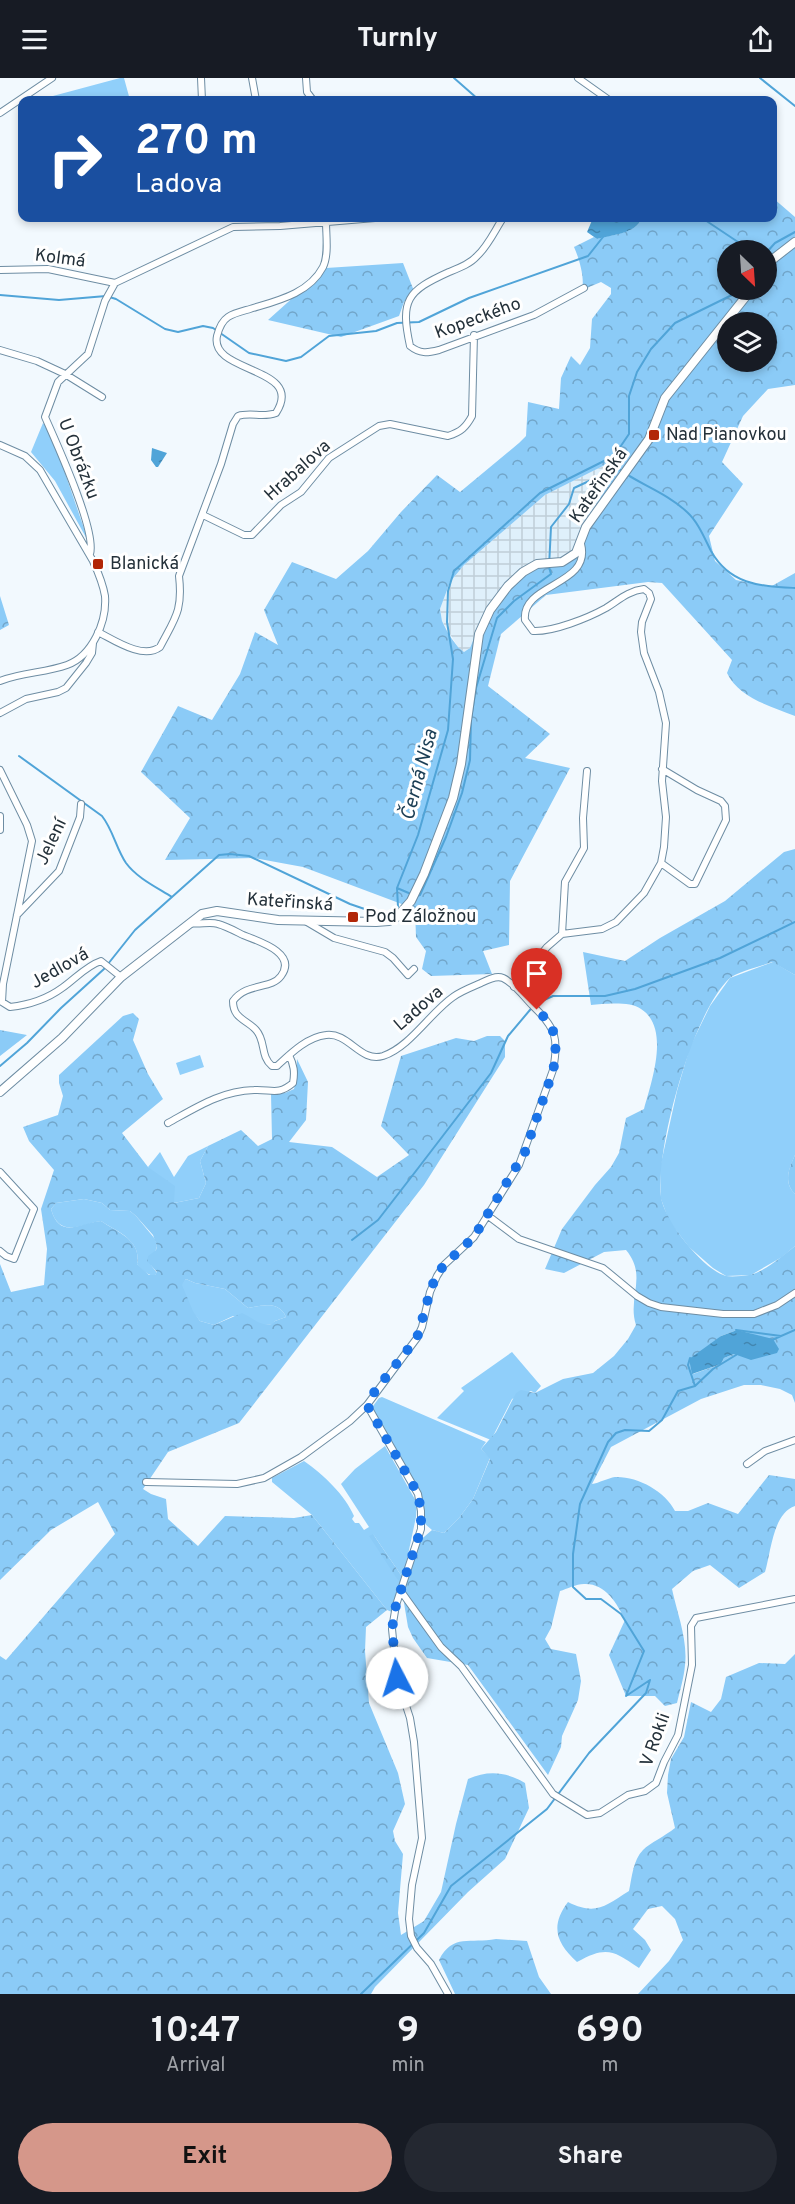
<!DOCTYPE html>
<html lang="en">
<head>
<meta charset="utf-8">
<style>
	body { margin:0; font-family:Overpass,sans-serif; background:#242831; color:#f1f3f6; height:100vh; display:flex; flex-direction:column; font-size:22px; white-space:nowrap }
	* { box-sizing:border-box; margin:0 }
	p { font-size:20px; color:#9ea1a6 }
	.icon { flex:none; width:33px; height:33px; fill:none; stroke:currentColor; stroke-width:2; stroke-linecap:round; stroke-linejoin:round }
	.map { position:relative; height:1916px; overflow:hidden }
	.sheet { display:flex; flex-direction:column; background:#171b24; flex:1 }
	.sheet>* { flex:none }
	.banner { position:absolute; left:18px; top:18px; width:759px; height:126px; border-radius:12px; box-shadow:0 3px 9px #0003; background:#1a4fa0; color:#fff; overflow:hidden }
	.needle { width:39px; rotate:155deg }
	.buttons { position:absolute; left:717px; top:162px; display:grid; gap:12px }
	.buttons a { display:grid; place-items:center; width:60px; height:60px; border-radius:50%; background:#171b24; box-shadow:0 3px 9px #0003; font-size:30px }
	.pin { position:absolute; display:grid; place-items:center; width:51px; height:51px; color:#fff; margin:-62px -26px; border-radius:50% 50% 50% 0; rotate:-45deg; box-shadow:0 0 6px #0007 }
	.pin .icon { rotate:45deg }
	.me { position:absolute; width:66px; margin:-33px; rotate:355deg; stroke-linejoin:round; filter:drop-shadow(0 0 4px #0008) }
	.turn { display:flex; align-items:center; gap:21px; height:126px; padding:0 18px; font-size:27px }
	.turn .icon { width:78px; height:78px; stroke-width:2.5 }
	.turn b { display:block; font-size:42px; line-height:51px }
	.eta { display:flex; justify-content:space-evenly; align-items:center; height:102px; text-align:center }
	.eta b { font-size:36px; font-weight:700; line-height:42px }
	.action { display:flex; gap:12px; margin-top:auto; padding:12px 18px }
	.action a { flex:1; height:69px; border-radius:36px; background:#d5978a; color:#111; font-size:24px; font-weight:700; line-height:69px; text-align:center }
	.action a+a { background:#242831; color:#f1f3f6 }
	header { display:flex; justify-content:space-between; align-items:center; height:78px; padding:0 18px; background:#171b24; font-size:27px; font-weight:700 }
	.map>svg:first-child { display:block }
</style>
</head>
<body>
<header><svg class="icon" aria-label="menu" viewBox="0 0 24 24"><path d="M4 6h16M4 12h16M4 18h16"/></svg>Turnly<svg class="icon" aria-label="share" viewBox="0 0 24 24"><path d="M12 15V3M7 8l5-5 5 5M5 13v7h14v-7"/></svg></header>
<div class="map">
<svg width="795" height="1916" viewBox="0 0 795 1916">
	<defs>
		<pattern id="industrial-grid" width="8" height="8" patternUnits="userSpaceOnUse" patternTransform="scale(1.5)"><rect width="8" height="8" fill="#dff0fb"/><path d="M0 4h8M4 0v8" fill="none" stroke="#bfced8"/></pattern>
		<pattern id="forest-crowns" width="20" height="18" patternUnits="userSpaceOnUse" patternTransform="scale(1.5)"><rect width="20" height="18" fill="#8bcbf7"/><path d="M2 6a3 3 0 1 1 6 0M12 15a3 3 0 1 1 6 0" fill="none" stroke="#71a5c9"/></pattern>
		<pattern id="water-ripples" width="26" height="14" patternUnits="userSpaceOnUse" patternTransform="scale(1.5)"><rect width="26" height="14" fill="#50a4d8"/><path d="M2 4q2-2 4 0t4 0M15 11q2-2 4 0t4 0" fill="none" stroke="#4286b0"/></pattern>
	</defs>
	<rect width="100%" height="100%" fill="#f2f9fe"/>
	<path fill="url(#industrial-grid)" d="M603 388 614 395 584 445 570 477 557 487 535 482 520 491 505 505 481 542 470 570 464 574 458 569 442 543 440 531 450 504 464 487 545 417Z"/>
	<path fill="#90cffa" d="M120 0H124L130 22H38Z
		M43 345 51 354 89 465 55 403 31 374Z
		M773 884 795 897V1077C789 1091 783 1104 795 1116V1168L782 1179 751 1197 726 1198 713 1190 689 1169 669 1143 661 1121 660 1090 677 1013 690 969 710 928 730 900Z
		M200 977 204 989 180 997 176 985Z
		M208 1068 200 1083 206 1105 199 1120 174 1125 148 1089 160 1074 174 1099 188 1078Z
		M84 1121 102 1125 110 1132 130 1133 136 1138 155 1161 157 1168 151 1187 157 1195 155 1197C149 1199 141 1191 137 1186 142 1162 116 1153 101 1143 79 1147 59 1160 51 1131L56 1125Z
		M186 1201 195 1205 225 1211 248 1230C261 1228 279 1222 286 1239L275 1243 273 1246 261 1247 233 1238 214 1247 200 1243 192 1233 181 1207Z
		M512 1274 541 1308 535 1315 531 1313 512 1321 491 1362 437 1340 464 1313 461 1310Z
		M382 1319 486 1364 481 1371 490 1380 473 1421 459 1440 444 1455 432 1452 424 1445 423 1428 420 1415 373 1333V1328L379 1320Z
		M385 1368 417 1425 416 1439 403 1500 373 1456 401 1507 392 1534 387 1532 312 1437 272 1404V1400L304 1383C324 1397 345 1417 354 1438L352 1441 355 1445H359L364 1452 369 1449 341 1406 355 1391Z"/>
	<path fill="url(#forest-crowns)" fill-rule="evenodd" d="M773 120 795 139V307L768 311 743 338 722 384 743 406 709 458 715 483 736 502 770 509 795 495V638C770 628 739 620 727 595L732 582 662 505 648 504 546 517 501 556 488 608 550 656 525 680 570 690 510 803 509 867 483 873 492 896 431 898 422 891 426 873 416 859 415 831 303 789 254 780 165 782 190 740 141 694 178 628 212 642 240 596 255 554 278 567 264 532 292 484 336 501 368 473 401 434 437 397 460 414 519 365 526 358 528 324 559 331 561 300 571 278 580 287 590 270 592 241 611 216V210L601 204 582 212C585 200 579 180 574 169L594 159 597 161C612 156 636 156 642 140H772ZM728 172H766V212H728ZM728 244H766V284H728ZM603 388 613 395 611 403 584 445 570 477 557 487 535 482C501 503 484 534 470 570L464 574 458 569 449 557 442 543 440 531 450 504 464 487 545 417Z
		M403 185 414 213 404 224 399 238 341 259 268 242 326 190Z
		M0 518 9 547 0 552Z
		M795 771V897L772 884C762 888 737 894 730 900 693 933 655 1071 661 1119 664 1142 703 1192 726 1198 732 1199 743 1198 749 1197 763 1195 784 1177 795 1168V1325L792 1317 780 1311 761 1307H744L701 1321 611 1369 592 1406C599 1405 608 1400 615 1399 637 1398 665 1413 675 1433H688L708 1425 738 1436 769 1397 795 1401V1428C773 1435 771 1474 765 1494L739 1510 710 1487 693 1493 672 1511C677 1535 688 1562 685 1587 684 1600 680 1612 677 1625L665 1628 655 1618H626L609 1577 625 1542C617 1525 605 1505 584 1506 576 1506 567 1511 560 1513L551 1550 545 1561 551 1571 576 1576 581 1603 578 1622 562 1658 561 1669 548 1697 468 1587 427 1580 413 1560 408 1549 401 1507 369 1458 373 1456 403 1500 410 1471 432 1452 444 1455 459 1440 473 1421 490 1381 481 1371 496 1354 516 1315 521 1312 535 1315 563 1301 593 1295 614 1278 628 1261 636 1247C627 1220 648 1198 626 1172L604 1174 564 1195 545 1191 562 1151 595 1107 611 1089 619 1075 626 1040 644 1031C651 1005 671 950 641 931 630 923 604 926 591 927L583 874 625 883 660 860 725 823 784 774ZM737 1252 751 1256 734 1276 724 1280 721 1286 693 1296 721 1258Z
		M133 935 139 941 133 962 148 996 163 1021 122 1055 148 1089 175 1108 174 1125 199 1120 206 1105 200 1083 208 1068 241 1052 258 1068 272 1061 271 1016 285 1015 294 1011 296 1002 297 981 308 1004 306 1042 289 1064 332 1069 377 1099 409 1077 381 1048 401 978 456 960 474 963 487 958H500L505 963V979L424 1107 239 1345 168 1374 143 1411 151 1416 166 1421 168 1441 198 1468 225 1438 294 1440 312 1437 387 1532 366 1549 365 1573 369 1625 398 1695 405 1726 393 1753 395 1763 403 1776 398 1835 401 1857 424 1843 441 1814 456 1746 468 1701C488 1692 507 1694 525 1705L529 1730 505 1781 468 1814 375 1909 371 1916H0V1578L6 1582 115 1456 98 1424 51 1452 0 1502V1186L11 1214 44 1207 47 1171 41 1131 54 1092 29 1063 23 1049 58 1037 63 1018 59 1005V997L123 938ZM84 1121 102 1125 110 1132 130 1133 136 1138 153 1157 157 1168 156 1172 148 1178 147 1183 157 1194 155 1197H149L137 1186C142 1162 117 1154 101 1143 79 1145 60 1162 51 1131L56 1125ZM186 1201 195 1205 225 1211 248 1230C261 1228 279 1222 286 1239L275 1243 272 1246C258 1248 254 1240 242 1235L214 1247 200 1243 193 1233 182 1207Z
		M0 952 27 957 0 978Z
		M795 1077V1116C783 1104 789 1090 795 1077Z
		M795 1576V1916H638L669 1883 683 1862 675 1841 662 1828 648 1831 633 1851 645 1862 651 1872 639 1890C613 1872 606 1868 577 1884 556 1865 550 1848 568 1824 596 1838 605 1828 629 1813 632 1799 633 1782 643 1772 650 1765 665 1758 675 1750L667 1715 668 1697 671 1681 684 1659 691 1624 711 1634 721 1621 726 1599 759 1585 785 1586Z
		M496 1861 527 1863 539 1899 551 1916H455L439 1882C453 1855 470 1866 496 1861Z"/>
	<path fill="url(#water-ripples)" d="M593 140H642C636 156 611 157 597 161L587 154Z
		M152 370 167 375 158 389H156L151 382Z
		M737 1252 773 1261 779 1271 777 1275 751 1282 734 1276 724 1280 721 1286 692 1296 689 1281 721 1258Z"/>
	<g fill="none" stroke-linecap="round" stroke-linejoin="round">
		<path stroke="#50a4d8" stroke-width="2" d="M454 0 479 22
			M760 0 795 28
			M702 140 750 172
			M766 175 775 165 795 154
			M0 217 59 222 106 218 116 221 165 251 178 254 203 248 213 250 249 275 286 283 301 279 329 258 376 253 397 245 419 244 469 220 588 178 603 159
			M609 383C631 404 664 412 687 434 698 444 704 459 711 473 730 507 760 508 795 510
			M19 678 102 738C113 752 116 770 126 785 137 800 156 809 172 819
			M397 810 411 816
			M417 818 420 817 446 759 462 715 470 682 471 641 476 610 497 540 514 523 551 496 549 489 551 449 569 426 574 410 617 390
			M0 988 27 965 61 930 104 891 135 852 219 777 230 776 249 778 350 826 385 838 398 829 397 810 418 757 448 652 453 581 447 544 448 513 454 493 540 415 614 378 629 356V318L637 294 651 271 675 245 736 215 738 212
			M352 1162 378 1142 419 1089 491 995 508 958 535 926 553 918H605L635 911 720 880 795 844
			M736 1252 781 1258
			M772 1262 795 1252
			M690 1280 688 1287 695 1308
			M361 1916 424 1855 451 1808 547 1731 589 1675 646 1615 650 1602 626 1618 644 1573 621 1536 601 1521H586L573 1509V1476L580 1426 608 1364 616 1355 625 1352 649 1353 662 1342 678 1313 695 1308 713 1291 736 1277"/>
		<defs>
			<path id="minor" d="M201 0 202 22
				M252 0 256 22
				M306 0 307 14 313 22
				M578 0 609 22
				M0 35 52 0
				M503 140C495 152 488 168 477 178 470 186 459 190 449 194 407 213 400 222 410 268 420 276 427 275 439 272L534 237 584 210
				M0 192 48 191 115 205
				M0 272 37 283 65 296 102 319
				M0 367 25 378 40 392 93 483C98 494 103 506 105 518 107 544 92 578 67 587 45 595 22 594 0 603
				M203 437 244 457H252L281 427 301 414 329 380 379 348 390 346 448 358C461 354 466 349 472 338L474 257
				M90 476C97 453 56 364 45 339L58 304 88 276 105 223 115 205 233 149 280 148 375 140
				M98 554C114 562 143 582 160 569 175 540 183 533 179 498L221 386 233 346 238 338C251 334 263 340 276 335 306 288 209 296 217 258 219 250 222 243 228 239 234 235 243 233 250 231 276 223 309 216 323 189 329 177 326 157 326 144
				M0 635 26 621 58 614 66 610 86 585 92 575 93 565
				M0 692 27 747 32 763 3 906 2 924 10 929C28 927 47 921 62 910 75 901 86 888 101 883L121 899
				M0 738V752
				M661 785 690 806H695L726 742 725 728 721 723 697 712 662 691
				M17 837 59 793 80 739 81 726
				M307 844 334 860 385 874 393 880 408 897 414 891
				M562 856 565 804 584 770 583 740 587 693
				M514 909 547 869 562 856 602 851 616 844 644 815 661 785 664 769 666 739 662 703 666 645 659 614 644 575 641 554 642 544 651 521 649 515 644 511C628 513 619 522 606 530 588 540 553 554 533 553L525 542C521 505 592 508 581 466
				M168 1045C197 1029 221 1013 254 1012 271 1011 278 1018 293 1005 295 994 294 987 289 977
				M0 1094 34 1131 14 1181 6 1178 0 1173
				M487 1137 519 1161 603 1190 637 1218 649 1225 661 1229 723 1236H754L777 1227 795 1215
				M367 1327 418 1416 421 1433V1451L396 1527 392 1551 397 1600 410 1640 414 1664 422 1760 412 1807 409 1841 411 1858 417 1870 431 1886 448 1916
				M747 1386 765 1373 795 1362
				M146 1404 237 1406 264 1400 301 1379 350 1343 367 1327 417 1260 422 1249 430 1214 437 1198 444 1187 474 1159 519 1087 553 992C559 961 556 950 533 928 524 919 514 905 503 900 496 897 487 902 481 905 472 909 461 913 453 919 430 935 410 969 383 978 360 985 349 954 326 957 307 959 290 976 277 988H272C260 978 266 963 256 952 246 941 233 941 233 923 247 904 271 912 281 898 298 875 258 863 243 857 235 853 226 848 218 846 210 843 199 847 190 845
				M400 1512 441 1569 461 1588 553 1716 587 1737 600 1735 628 1717 645 1713 656 1705 664 1684 678 1657 692 1587 691 1548 696 1540 795 1521"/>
			<path id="tertiary" d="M766 190 773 181 795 164
				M0 1014 62 960 121 899 202 836 217 833 278 842 376 844 389 843 397 839 411 823 424 796 453 720 461 686 479 556 490 532 508 508 523 494 537 486 562 484 576 475 586 449 649 361 665 320 751 212"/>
		</defs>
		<use href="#minor" stroke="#6e8da3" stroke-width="8"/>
		<use href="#tertiary" stroke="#6e8da3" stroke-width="10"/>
		<use href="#minor" stroke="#fff" stroke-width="6"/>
		<use href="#tertiary" stroke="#fff" stroke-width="8"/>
	</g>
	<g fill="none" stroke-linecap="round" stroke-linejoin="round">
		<path stroke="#1a73e8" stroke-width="10" stroke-dasharray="0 18" d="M397 1600 392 1551 396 1527 421 1451V1433L418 1416 367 1327 375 1313 417 1260 430 1214 436 1198 444 1187 474 1159 525 1074 553 993 556 977 554 955 547 942 537 932"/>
	</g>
	<g fill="#b22607" stroke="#fff" stroke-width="2">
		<rect x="648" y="351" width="12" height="12" rx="3"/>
		<rect x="92" y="480" width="12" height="12" rx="3"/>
		<rect x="347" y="833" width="12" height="12" rx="3"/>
	</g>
	<g text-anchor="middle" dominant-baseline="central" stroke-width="6" stroke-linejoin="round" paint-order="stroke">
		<g font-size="18" fill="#24313a" stroke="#fff">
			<text transform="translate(60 181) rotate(7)">Kolmá</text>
			<text transform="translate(478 241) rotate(-20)">Kopeckého</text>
			<text transform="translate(78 381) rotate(69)">U Obrázku</text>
			<text transform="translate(298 393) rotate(-42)">Hrabalova</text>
			<text transform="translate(599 408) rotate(-55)">Kateřinská</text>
			<text transform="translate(52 764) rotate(-65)">Jelení</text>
			<text transform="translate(290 825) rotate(4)">Kateřinská</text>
			<text transform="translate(60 891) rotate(-30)">Jedlová</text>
			<text transform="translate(419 931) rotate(-41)">Ladova</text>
			<text transform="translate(656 1662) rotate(-70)">V Rokli</text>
		</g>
		<g font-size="18" fill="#24313a" stroke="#fff" text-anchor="start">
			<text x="666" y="357">Nad Pianovkou</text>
			<text x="110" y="486">Blanická</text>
			<text x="365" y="839">Pod Záložnou</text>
		</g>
		<g font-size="20" font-style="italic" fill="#1b3e55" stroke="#fff">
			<text transform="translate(420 697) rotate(-75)">Černá Nisa</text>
		</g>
	</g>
</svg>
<div class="buttons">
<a><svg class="needle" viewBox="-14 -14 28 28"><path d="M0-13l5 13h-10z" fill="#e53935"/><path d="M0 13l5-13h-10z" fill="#9ea1a6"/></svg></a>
<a><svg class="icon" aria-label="layers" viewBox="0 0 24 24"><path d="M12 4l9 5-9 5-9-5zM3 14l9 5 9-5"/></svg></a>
</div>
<div class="pin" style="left:537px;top:932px;background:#d93025"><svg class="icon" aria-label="arrive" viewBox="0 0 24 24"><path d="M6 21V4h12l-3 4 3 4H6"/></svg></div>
<svg class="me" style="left:397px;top:1600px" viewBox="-20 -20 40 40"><circle r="19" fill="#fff"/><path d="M0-13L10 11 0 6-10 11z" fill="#1a73e8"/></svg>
<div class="banner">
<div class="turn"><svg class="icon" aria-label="right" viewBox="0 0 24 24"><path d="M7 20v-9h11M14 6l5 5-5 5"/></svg><div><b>270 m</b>Ladova</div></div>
</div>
</div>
<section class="sheet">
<div class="eta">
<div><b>10:47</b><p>Arrival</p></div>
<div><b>9</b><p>min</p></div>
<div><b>690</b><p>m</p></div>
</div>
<div class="action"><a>Exit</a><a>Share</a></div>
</section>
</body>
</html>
